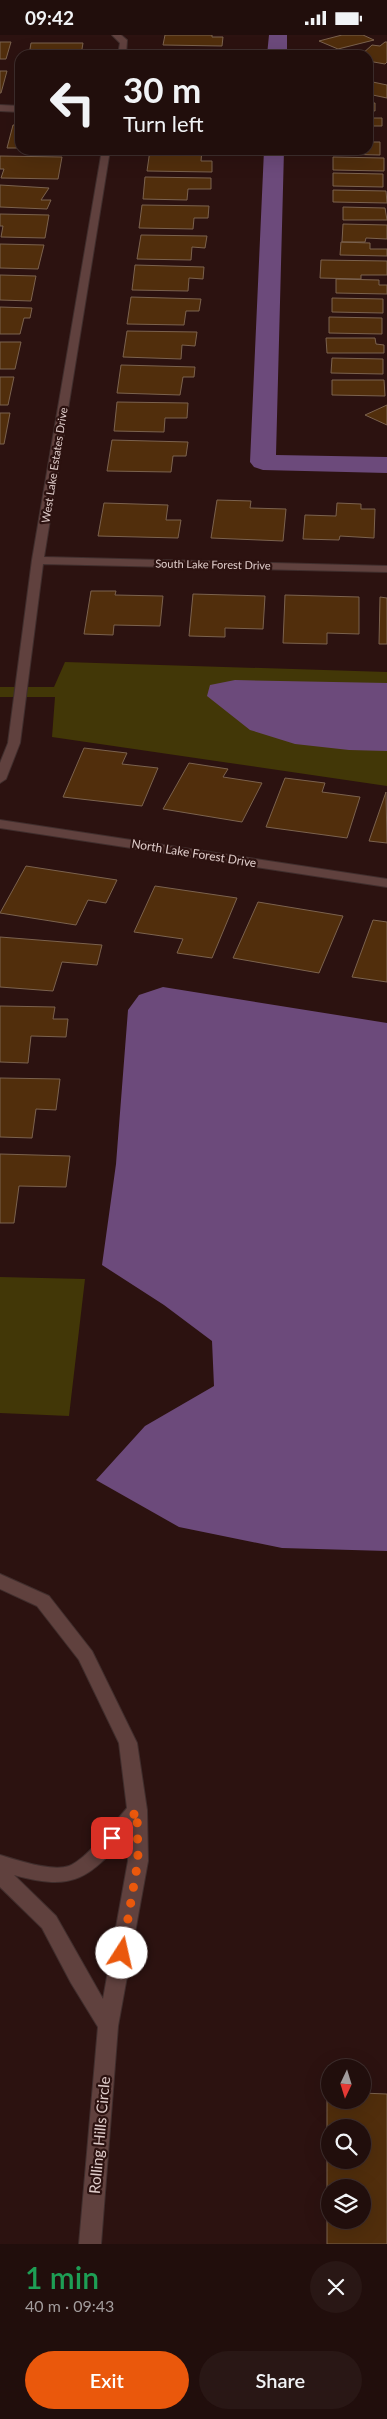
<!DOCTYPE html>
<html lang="en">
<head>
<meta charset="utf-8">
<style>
	body { margin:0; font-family:Lato,sans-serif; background:#291715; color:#f1f3f6; height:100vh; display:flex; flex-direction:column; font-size:19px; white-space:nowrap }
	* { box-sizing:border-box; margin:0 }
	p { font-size:16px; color:#a29c9d }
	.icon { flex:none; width:28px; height:28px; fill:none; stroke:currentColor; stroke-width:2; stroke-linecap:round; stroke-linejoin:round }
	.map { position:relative; height:2209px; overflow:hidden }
	.drawer { display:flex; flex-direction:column; background:#210e0c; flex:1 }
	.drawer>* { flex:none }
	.hud { position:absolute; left:15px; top:15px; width:358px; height:105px; border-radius:15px; box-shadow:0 5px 20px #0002,0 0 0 1px #3e2e2d; background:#210e0c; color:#f1f3f6; overflow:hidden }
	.needle { width:32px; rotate:184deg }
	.tools { position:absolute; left:321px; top:2024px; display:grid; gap:10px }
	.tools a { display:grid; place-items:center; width:50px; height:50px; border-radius:50%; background:#210e0c; box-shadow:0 5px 20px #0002,0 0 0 1px #3e2e2d; font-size:25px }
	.pin { position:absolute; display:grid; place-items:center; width:42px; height:42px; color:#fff; margin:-21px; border-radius:10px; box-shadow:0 2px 8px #0006 }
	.me { position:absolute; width:55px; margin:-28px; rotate:10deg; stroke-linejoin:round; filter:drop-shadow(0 0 4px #0008) }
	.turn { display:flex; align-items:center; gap:18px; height:105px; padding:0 25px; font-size:22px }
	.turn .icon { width:65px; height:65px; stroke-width:2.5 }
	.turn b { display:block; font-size:35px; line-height:42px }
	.round { display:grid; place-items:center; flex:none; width:52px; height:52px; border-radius:26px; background:#291715 }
	.overview { display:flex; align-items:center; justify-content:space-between; height:85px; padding:0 25px }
	h1 { font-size:30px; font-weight:600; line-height:38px; color:#1e9e55 }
	.button { display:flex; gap:10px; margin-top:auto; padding:10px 25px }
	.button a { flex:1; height:58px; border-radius:30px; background:#ea580c; color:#fff; font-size:20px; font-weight:600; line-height:58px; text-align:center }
	.button a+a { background:#291715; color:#f1f3f6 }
	.status { display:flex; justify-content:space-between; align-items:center; height:35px; padding:0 25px; background:#210e0c; direction:ltr }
	.status svg { height:14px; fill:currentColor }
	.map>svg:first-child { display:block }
</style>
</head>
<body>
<div class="status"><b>09:42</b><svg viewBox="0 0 49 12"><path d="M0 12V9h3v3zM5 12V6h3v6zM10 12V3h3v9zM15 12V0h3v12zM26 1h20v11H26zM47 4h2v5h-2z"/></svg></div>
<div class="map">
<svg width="387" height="2209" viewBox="0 0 387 2209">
	<rect width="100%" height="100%" fill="#2c1210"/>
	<path fill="#423707" d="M65 627 387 637V751L52 702 55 662H0V652H54Z
		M0 1242 85 1244 69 1381 0 1378Z"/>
	<path fill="#6c4a7b" d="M235 645 387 648V716L349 715 295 709 250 695 207 661 210 650Z
		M163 952 387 988V1516L282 1513 179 1492 96 1445 145 1391 214 1351 212 1306 164 1270 102 1230 116 1129 128 975 139 960Z"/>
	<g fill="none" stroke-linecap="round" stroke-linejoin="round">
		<path fill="#6c4a7b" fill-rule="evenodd" d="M269 0H287V20H267Z
			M264 115H284L276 420 387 422V438L263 435 254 432 250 427Z"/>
	</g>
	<path fill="#512e0c" stroke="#7b624e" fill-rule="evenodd" d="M165 0H212V2H223L222 11 163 10Z
		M342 0H363L374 5 338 14 319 6Z
		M0 7H11L6 24H0Z
		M385 7H387V27L385 29 368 26V20H361L372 10 380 11Z
		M31 8H83L81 20H29Z
		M162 15 222 16 221 20H161Z
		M0 36H7L1 58H0Z
		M368 46 387 50V63L368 59Z
		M368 68H375V76L368 75Z
		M368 83H382V91H368Z
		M13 90H20V113H7Z
		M368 107H380V120L334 119V115H368Z
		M150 115H202L201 126H212V137L147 136Z
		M0 121 62 122 58 144 1 143 4 134H0Z
		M333 122 384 123V136L333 135Z
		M333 138 383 139V152L333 151Z
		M145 142 211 143V154H188L187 165 143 164Z
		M0 150 49 153 41 165H51L47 174 0 172Z
		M333 155 386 156 387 168 333 167Z
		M142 170 209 171 208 183H194L193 194 139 193Z
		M343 172 385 173 387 185H343Z
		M0 179 49 180 45 203 1 202 3 191H0Z
		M343 189 387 190V204L366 203 365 207H342Z
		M141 200 207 201 205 213 192 212 191 225 137 224Z
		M341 207 370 208V214H387V221L340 220Z
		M0 209 44 210 38 234 0 233Z
		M321 225 387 226V240H361V244L320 243Z
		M135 230 204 232 203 244 189 243 188 256 132 255Z
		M0 240 36 241 31 266 0 265Z
		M336 244 379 245V250H387V259L336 258Z
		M131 262 201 264 199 276H186L184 290 127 289Z
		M332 263 383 264V278L332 277Z
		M0 272 32 273 30 283H24L20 299H0Z
		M329 282 382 283V299L329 298Z
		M127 296 197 297 195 311 182 310 181 324 123 322Z
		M326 303H375L376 309 384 310V318H327Z
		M0 307H21L15 334H0Z
		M332 323 383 324V339L331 338Z
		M121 330 195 332 194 342H183L180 360 117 358Z
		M0 342H14L8 370H0Z
		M332 345H384L385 361 332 360Z
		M117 367 188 368 187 383H165L164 397 114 396Z
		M387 370V390L365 380Z
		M0 378H10L4 409H0Z
		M112 405 188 407 186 421H173L171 437 107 436Z
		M217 465 251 466 250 473 286 474 283 506 211 503Z
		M104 468 168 470 166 485H181L178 503 98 501Z
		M337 468 361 469V474H375L374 503 340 501 339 505 303 504 305 480 336 481Z
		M91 556H116L115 560 163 561 160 591 114 590 113 600 84 599Z
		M193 559 265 561 263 594 225 593V602L189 601Z
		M285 560 359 562V599L327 598V609L283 608Z
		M380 562 387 563V609H379Z
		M84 713 127 718 122 729 158 733 142 771 63 762Z
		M189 728 228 734 223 742 262 748 242 787 163 774Z
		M285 743 325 748 322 757 360 762 347 803 266 792Z
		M386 757 387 808 369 806Z
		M26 831 117 845 106 868 88 865 76 890 0 878Z
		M155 851 237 863 212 923 177 918 183 904 134 897Z
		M258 867 343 881 319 938 233 923Z
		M373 885 387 887V947L352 942Z
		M0 902 102 910 97 930 62 927 53 956 0 952Z
		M0 971 55 972 53 984H68L66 1002 31 1001 28 1028 0 1027Z
		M0 1043 60 1044 56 1075 36 1074 32 1103 0 1102Z
		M0 1119 70 1121 66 1152 19 1151 14 1188H0Z
		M327 2057H330V2065H362V2058L387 2059V2209H327ZM330 2092H362V2125H330ZM330 2152H362V2185H330Z"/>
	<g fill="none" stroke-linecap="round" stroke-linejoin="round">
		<defs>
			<path id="street" d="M112 0H121L127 5 126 20H118L120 8Z
				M0 70 20 71V77L0 76Z
				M102 115H110L44 522 387 531V537L43 529 20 708 6 744 0 748V728L8 708 32 525Z
				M0 785 387 844V852L0 793Z
				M0 1539 49 1561 92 1616 137 1708 147 1775 148 1826 118 1991 101 2209H79L98 1992 71 1948 42 1893 0 1852V1820C17 1825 51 1837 69 1831 86 1825 115 1787 127 1773L119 1708 79 1625 37 1571 0 1554ZM128 1799V1826L103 1964 56 1881 14 1840C75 1857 89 1843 128 1799Z"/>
		</defs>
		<use href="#street" stroke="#402e2d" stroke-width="2"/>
		<use href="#street" fill="#60413e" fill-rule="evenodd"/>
	</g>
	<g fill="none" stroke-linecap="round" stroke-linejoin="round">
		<path stroke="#ea580c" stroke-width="9" stroke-dasharray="0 16.2" d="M112 1803 137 1776 138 1826 122 1918"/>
	</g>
	<g text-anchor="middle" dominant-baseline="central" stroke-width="4.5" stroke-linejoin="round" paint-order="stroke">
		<g font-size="11" fill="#e0cdcb" stroke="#2c1210">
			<text transform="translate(54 430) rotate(-81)">West Lake Estates Drive</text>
			<text transform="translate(213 529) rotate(1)">South Lake Forest Drive</text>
		</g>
		<g font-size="12" fill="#e0cdcb" stroke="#2c1210">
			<text transform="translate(194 818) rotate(9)">North Lake Forest Drive</text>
		</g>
		<g font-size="15" fill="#e0cdcb" stroke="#2c1210">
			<text transform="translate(99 2100) rotate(-85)">Rolling Hills Circle</text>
		</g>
	</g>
</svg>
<div class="tools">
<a><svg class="needle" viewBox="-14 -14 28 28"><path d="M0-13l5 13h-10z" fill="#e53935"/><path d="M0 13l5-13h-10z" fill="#a29c9d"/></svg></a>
<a><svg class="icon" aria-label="search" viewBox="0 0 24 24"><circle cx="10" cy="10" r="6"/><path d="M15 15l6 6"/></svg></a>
<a><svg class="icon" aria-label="layers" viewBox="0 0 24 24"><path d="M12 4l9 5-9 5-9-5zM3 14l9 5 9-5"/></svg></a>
</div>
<div class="pin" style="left:112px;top:1803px;background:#d93025"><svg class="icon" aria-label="arrive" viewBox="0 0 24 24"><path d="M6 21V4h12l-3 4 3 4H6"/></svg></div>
<svg class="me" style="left:122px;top:1918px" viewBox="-20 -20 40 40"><circle r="19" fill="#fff"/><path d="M0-13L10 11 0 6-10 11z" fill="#ea580c"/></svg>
<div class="hud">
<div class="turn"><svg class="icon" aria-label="left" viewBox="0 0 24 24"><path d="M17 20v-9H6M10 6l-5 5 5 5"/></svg><div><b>30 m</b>Turn left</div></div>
</div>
</div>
<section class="drawer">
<div class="overview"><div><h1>1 min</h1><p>40 m · 09:43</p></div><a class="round"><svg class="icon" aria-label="close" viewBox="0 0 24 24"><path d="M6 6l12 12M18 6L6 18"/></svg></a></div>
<div class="button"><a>Exit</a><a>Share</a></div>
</section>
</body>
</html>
